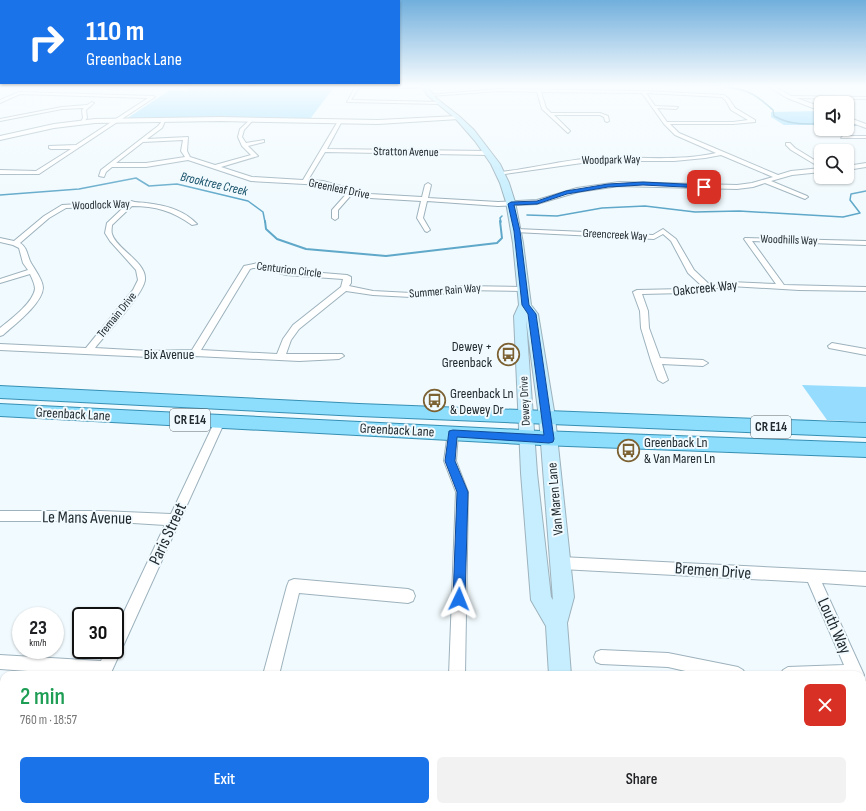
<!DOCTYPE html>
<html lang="en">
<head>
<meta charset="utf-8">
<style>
	body { margin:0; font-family:"Sofia Sans Condensed",sans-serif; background:#f2f2f2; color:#202124; height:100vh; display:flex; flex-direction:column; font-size:15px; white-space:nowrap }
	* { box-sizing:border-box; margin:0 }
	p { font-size:13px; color:#757577 }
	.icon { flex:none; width:22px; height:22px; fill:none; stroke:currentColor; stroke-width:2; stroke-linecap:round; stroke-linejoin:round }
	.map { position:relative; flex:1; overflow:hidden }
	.sheet { position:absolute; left:0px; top:671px; width:866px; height:140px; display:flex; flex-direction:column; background:#fff; border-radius:12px 12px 0 0; box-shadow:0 1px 3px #0004 }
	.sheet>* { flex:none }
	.top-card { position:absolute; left:0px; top:0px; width:400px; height:84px; box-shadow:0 1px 3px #0004; background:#1a73e8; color:#fff; overflow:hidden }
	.buttons { position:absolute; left:814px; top:96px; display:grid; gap:8px }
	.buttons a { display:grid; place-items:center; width:40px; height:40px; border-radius:6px; background:#fff; box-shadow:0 1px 3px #0004; font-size:20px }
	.speed { position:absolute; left:12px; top:607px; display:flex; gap:8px; font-size:20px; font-weight:700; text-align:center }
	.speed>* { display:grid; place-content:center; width:52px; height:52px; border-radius:50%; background:#fff; box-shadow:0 1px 3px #0004; line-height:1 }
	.speed small { font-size:10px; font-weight:400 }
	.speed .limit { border:2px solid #111; border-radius:6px; background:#fff; color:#111 }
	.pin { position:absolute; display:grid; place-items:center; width:34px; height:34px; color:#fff; margin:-17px; border-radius:8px; box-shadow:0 2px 6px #0006 }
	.me { position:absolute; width:44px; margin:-22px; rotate:2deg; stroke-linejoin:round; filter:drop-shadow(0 0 3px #0008) }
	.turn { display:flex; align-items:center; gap:14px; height:84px; padding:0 20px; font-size:18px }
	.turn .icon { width:52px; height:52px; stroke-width:2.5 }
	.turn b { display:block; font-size:28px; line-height:34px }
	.round { display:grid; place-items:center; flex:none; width:42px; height:42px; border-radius:6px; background:#f2f2f2 }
	.headline { display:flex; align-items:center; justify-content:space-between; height:68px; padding:0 20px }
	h1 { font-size:24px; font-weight:600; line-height:30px; color:#1e9e55 }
	.primary-button { display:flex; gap:8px; margin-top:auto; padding:8px 20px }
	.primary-button a { flex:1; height:46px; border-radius:6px; background:#1a73e8; color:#fff; font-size:16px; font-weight:600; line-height:46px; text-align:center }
	.primary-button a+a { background:#f2f2f2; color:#202124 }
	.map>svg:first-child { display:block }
</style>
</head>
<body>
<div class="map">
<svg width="866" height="811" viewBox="0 0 866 811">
	<rect width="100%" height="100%" fill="#f1fafe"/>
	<path fill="#96dcfe" d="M192 86H335L310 119 215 117 155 120 126 119 170 90 186 91Z
		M819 111 821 112V125H784L771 117V112Z
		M802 385 866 387V422L827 420Z"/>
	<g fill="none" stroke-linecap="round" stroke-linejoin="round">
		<path stroke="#5fa8c9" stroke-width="1.5" d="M666 86C692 88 727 82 750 93 759 97 766 104 773 110L774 116C790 125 803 124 821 124
			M847 125H857
			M0 195 79 189 136 178 149 186 177 184 248 201 263 212 265 222
			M527 215 557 216 602 208 645 206 695 212 739 211 843 217 860 213 850 200 851 194 866 191
			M501 222 500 218 502 216"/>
		<path stroke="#5fa8c9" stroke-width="2" d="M265 221 266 229 277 239 306 249 386 256 497 243 502 238 500 221"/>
		<defs>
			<path id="minor" d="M356 86 427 88H358L351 100 440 102 442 103 440 104 347 102Z
				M500 89 643 91 724 95 729 99 735 108 755 120V122L733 124H670L679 133 778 175 791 171 821 168V172L792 175 771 181 807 196 808 197 805 199 765 183 753 187 737 189 619 186 578 192 537 204 498 206 427 201 423 218 430 230 427 232 425 231 417 218 421 201 370 198 353 193 338 210V218L335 220 332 218V210L348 192 323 185 251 181 188 160 146 167H112L106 172 104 177 99 176 101 170 158 126 163 120 165 121 162 128 147 139 188 137 187 151 190 157 215 165 251 155 242 146 238 137 240 129 252 118 254 119 244 130 242 137 246 143 264 140V142L248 146 258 156 221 167 252 177 303 180 338 121 340 120 342 121 327 149 488 151 491 153 488 155 325 152 308 180 323 181 370 194 422 197 425 185 428 183 431 185 428 198 498 202 537 200 577 188 619 182 737 185 752 183 773 177 721 155 705 158 674 161H610L582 163 498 175 497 174 500 172C531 169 562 160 594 158 635 156 676 162 716 153L675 135 664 124 642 93 541 92 546 108 551 113H600L608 116 609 121 607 122 605 121 604 117 600 115H554L570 131 568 133 542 109 537 92 500 91 430 96 428 95ZM646 93 722 97 726 101 731 110 748 120 733 122H667L657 108 676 109 678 107 655 106ZM183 140 181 151 185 157 146 163H116L143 142Z
				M19 92 153 96 155 97 39 174H0V170L36 171 71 149H51L49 148V146L76 145 148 98 20 94 0 103V100Z
				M789 96 866 97V99L788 98Z
				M92 102 94 103 86 110 87 118 83 123 81 122 83 118 82 110 84 108 62 109 0 121V119L62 107 87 105Z
				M843 136H866V138H841Z
				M786 143H790L795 148 821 164V168L791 150 786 145Z
				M866 163V167L847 170V166Z
				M131 201C136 203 141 202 146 203 165 205 184 210 197 224L192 225C173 211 155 206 132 206L112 225C112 227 111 231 112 234 116 249 147 262 145 280 143 295 106 334 95 348L149 351 192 350 244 266 258 263 286 270 347 275 351 277V283L349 286 373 291 411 293H426L463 286 523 287 527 289 523 291 463 290 426 297H411L373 295 346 291 299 329 291 340 286 354H342L344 356 339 359 299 361 195 356 149 357 0 350V344L86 348 133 290 138 280 136 270 110 241 105 233 107 223 125 206 66 208 49 218 20 243C28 248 27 256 31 263 35 270 43 280 43 288 42 304 14 325 3 335L0 336V328C10 320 33 303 35 289 35 285 32 278 30 274L0 283V279L28 270 23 263 19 248 13 245 0 242V238L14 241 44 216 62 205ZM253 268H261L286 275 343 279 341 287 293 325 283 339 277 354 201 350 250 269Z
				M517 229 653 235 663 229 676 239 694 270 710 285 730 282 776 284 744 239 745 238 866 241V245L752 241 784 285 866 287V291L799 290 730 286 684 293 642 294 648 311 649 328 660 358 703 360 708 363 703 366 662 364 668 380 663 383 658 380 651 361 641 328 640 311 633 292 637 290 684 289 702 286 688 273 671 241 663 234 654 239 515 232 514 231Z
				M832 343 866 349V355L829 348 828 346Z
				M220 417 224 418 225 421 110 675H83L0 669V655L101 661 106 650H115V631L165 525 101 521H0V511H101L171 514 215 421 216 418Z
				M453 429 457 430 458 433 456 461 468 492 465 675H449L456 492 444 461 448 433 449 430Z
				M561 557 866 572V586L822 583 864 675 862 679V675H780L783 670 788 667 844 665 808 582 561 569 556 567 555 563 556 559Z
				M294 579 408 589 413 591 415 596 413 601 408 603 299 593 279 675H263L287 586 289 581Z
				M601 650 668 653 738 667 743 670 746 675H703L668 667 601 664 596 662 594 657 596 652Z
				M862 679 866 681V703L862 701Z
				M862 782H866V800H862Z
				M31 807H49L47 811H29Z
				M227 807H245L244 811H226Z"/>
			<path id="tertiary" d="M767 86H774L791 96 821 107V111L787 98Z
				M457 116 460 118 459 119 378 124 220 121 95 123 54 128 0 140V136L54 124 95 119 220 117 378 120Z
				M847 117 866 124V128L847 121Z"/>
			<path id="secondary" d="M421 86H427L436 98 459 116 474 130 500 164 509 183 515 202 523 243 531 305 538 314 555 417 574 597 567 623 571 675H549L546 626 531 600 521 473 514 316 519 305 513 243 506 202 500 183 491 164 475 141 455 118 428 96ZM526 319 539 417 553 600 551 597 537 473Z
				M560 807H586L587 811H561Z"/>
			<path id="primary" d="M0 386 359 404 866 423V437L359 416 0 398Z
				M0 404 541 431 866 443V457L541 445 0 416Z"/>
		</defs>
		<use href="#minor" stroke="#9db2bd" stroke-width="2"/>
		<use href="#tertiary" stroke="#9db2bd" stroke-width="2"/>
		<use href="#secondary" stroke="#9db2bd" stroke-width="2"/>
		<use href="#primary" stroke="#3690b4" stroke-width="2"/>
		<use href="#minor" fill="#fff" fill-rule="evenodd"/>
		<use href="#tertiary" fill="#fff" fill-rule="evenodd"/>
		<use href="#secondary" fill="#c6eefe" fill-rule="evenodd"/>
		<use href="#primary" fill="#8dddfd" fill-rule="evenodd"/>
	</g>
	<linearGradient id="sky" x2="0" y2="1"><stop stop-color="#71afdc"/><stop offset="0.43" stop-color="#f9fdff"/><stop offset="1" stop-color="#f9fdff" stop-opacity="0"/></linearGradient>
	<rect width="866" height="200" fill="url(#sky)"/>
	<path fill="#1a73e8" stroke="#114b97" d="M643 182 704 185 707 187 704 188 643 185 608 187 567 194 537 204 514 205 520 231 529 305 536 314 554 439 553 442 549 443 457 437 455 461 468 492 465 599 463 603 459 605 455 603 453 599 457 492 445 461 449 431 453 430 544 435 528 314 522 305 514 231 508 204 511 202 537 201 566 191 608 184Z"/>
	<defs>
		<symbol id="bus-ring" viewBox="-11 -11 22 22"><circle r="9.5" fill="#f1fafe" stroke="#7c6133" stroke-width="1.5"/><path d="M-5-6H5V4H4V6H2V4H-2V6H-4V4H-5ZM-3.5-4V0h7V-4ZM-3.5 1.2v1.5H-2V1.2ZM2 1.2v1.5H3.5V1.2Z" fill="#7c6133"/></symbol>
	</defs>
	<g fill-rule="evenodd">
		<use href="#bus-ring" x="496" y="342" width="25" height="25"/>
		<use href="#bus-ring" x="422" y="388" width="25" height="25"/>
		<use href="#bus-ring" x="616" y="438" width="25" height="25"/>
	</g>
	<g text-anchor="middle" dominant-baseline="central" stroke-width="4" stroke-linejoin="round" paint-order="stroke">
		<g font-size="12" fill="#222b2f" stroke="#f1fafe">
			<text transform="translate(406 152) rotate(1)">Stratton Avenue</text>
			<text transform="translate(611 160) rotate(-1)">Woodpark Way</text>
			<text transform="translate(339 189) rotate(12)">Greenleaf Drive</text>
			<text transform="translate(101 205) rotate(-2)">Woodlock Way</text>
			<text transform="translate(615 235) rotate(3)">Greencreek Way</text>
			<text transform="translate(789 240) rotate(2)">Woodhills Way</text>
			<text transform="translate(289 270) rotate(7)">Centurion Circle</text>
			<text transform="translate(445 291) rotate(-5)">Summer Rain Way</text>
			<text transform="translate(117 315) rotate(-51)">Tremain Drive</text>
			<text transform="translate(525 401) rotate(-93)">Dewey Drive</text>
		</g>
		<g font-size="13" font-style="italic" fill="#19536b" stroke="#f1fafe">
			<text transform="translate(214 184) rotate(13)">Brooktree Creek</text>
		</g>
		<g fill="#f1fafe" stroke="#60696d" stroke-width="1">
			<rect x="170" y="409" width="40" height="22" rx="3"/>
			<rect x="751" y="416" width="40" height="22" rx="3"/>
		</g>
		<g font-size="13" font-weight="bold" fill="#222b2f">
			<text x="190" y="420">CR E14</text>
			<text x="771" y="427">CR E14</text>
		</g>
		<g font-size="14" fill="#222b2f" stroke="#f1fafe">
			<text transform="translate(705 288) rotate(-6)">Oakcreek Way</text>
			<text x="169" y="354">Bix Avenue</text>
			<text transform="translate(73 414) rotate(3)">Greenback Lane</text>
			<text transform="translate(397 430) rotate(3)">Greenback Lane</text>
			<text transform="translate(555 499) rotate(-95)">Van Maren Lane</text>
		</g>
		<g font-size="14" fill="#222b2f" stroke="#f1fafe" text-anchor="start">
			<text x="492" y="346" text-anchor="end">Dewey +<tspan x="492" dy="16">Greenback</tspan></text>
			<text x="450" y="393">Greenback Ln<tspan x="450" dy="16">&amp; Dewey Dr</tspan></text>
			<text x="644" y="442">Greenback Ln<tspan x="644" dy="16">&amp; Van Maren Ln</tspan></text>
		</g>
		<g font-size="17" fill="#222b2f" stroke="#f1fafe">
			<text transform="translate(87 518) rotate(1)">Le Mans Avenue</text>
			<text transform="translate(168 534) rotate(-65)">Paris Street</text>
			<text transform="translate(713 571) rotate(4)">Bremen Drive</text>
			<text transform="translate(834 626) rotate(66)">Louth Way</text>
		</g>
	</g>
</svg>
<div class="buttons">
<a><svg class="icon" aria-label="sound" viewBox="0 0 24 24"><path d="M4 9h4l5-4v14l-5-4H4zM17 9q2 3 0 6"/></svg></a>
<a><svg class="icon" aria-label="search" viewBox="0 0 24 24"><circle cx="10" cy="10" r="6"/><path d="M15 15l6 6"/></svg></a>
</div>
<div class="speed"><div>23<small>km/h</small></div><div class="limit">30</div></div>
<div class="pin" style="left:704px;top:187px;background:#d93025"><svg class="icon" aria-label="arrive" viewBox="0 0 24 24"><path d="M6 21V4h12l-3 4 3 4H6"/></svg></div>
<svg class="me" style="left:459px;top:599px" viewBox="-20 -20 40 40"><path d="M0-17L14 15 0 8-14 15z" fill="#1a73e8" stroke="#fff" stroke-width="4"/></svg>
<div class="top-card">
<div class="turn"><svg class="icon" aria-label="right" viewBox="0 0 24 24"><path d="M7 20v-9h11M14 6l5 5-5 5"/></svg><div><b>110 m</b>Greenback Lane</div></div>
</div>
<section class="sheet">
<div class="headline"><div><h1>2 min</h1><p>760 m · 18:57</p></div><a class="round" style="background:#d93025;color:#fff"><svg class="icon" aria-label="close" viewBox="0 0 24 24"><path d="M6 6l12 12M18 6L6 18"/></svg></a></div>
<div class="primary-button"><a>Exit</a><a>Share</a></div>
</section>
</div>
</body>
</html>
